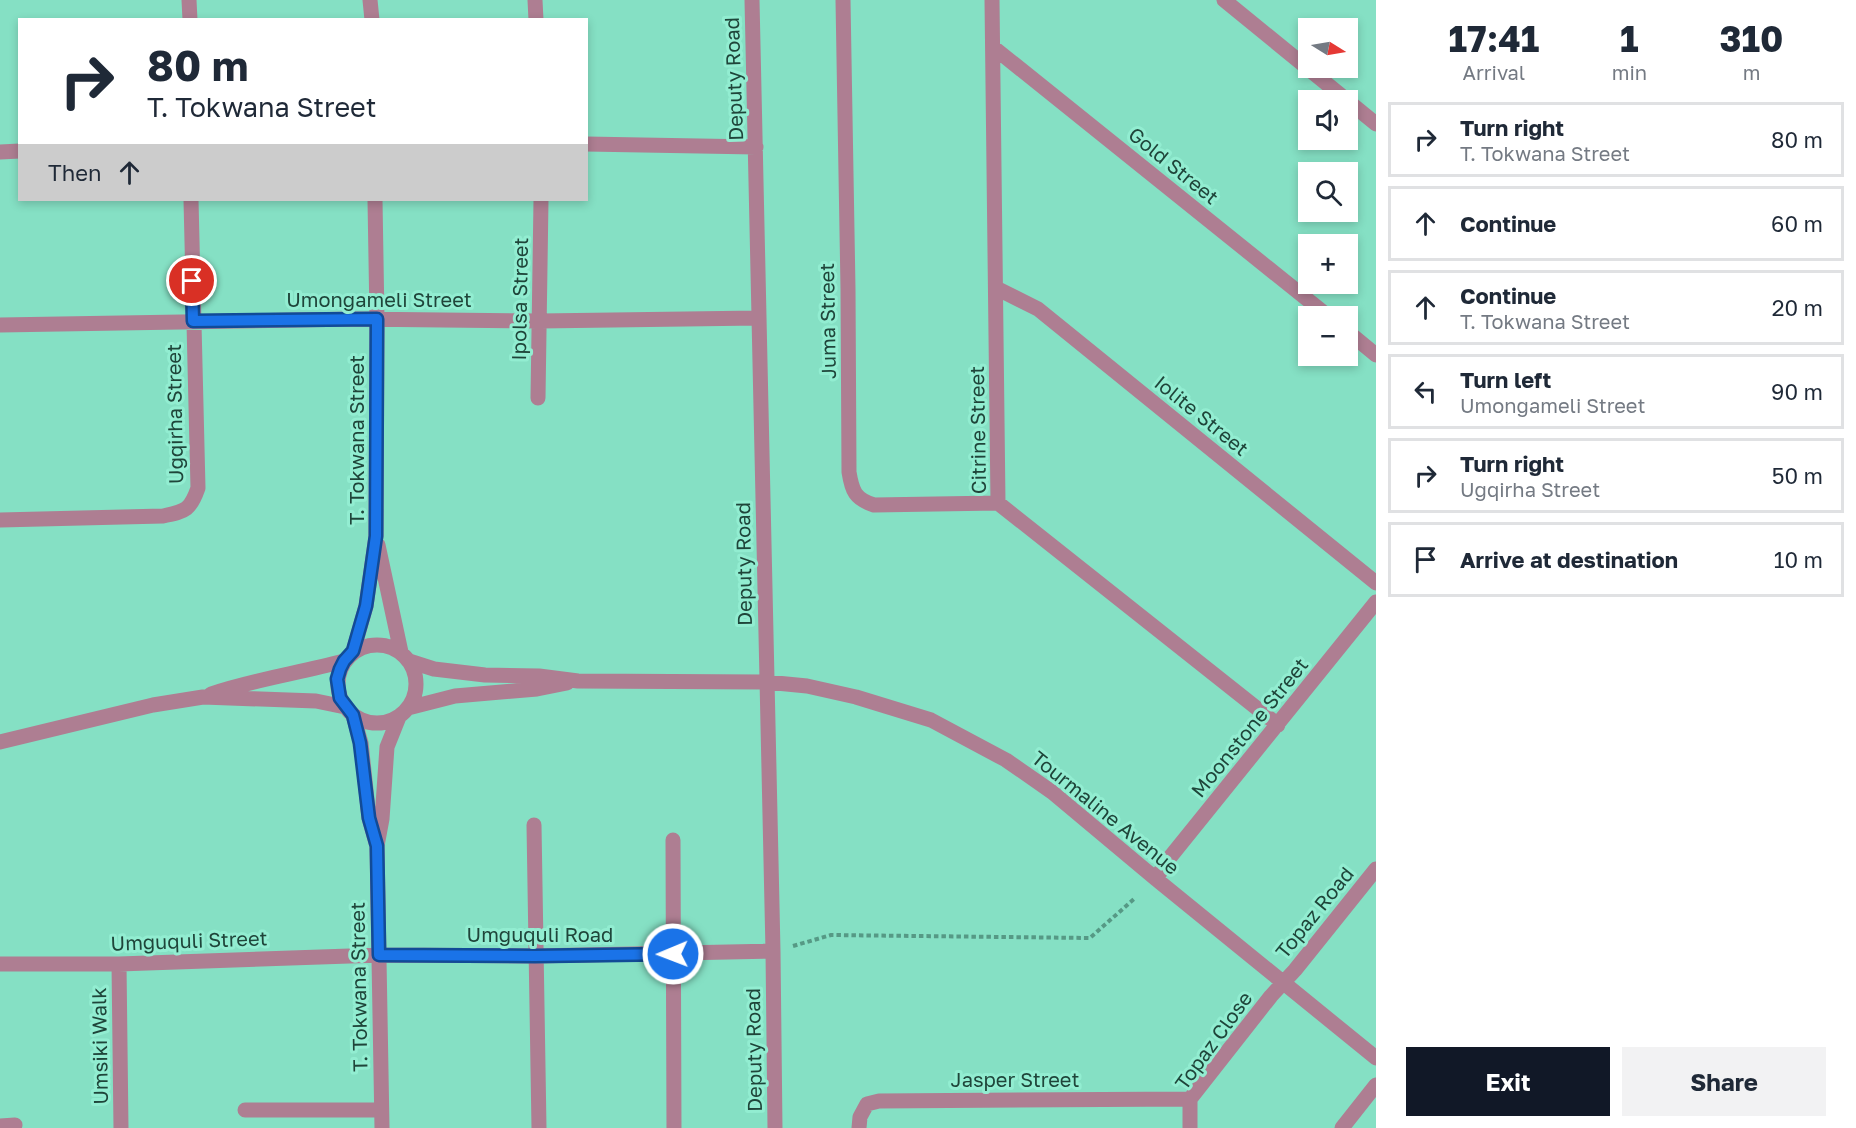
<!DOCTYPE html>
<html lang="en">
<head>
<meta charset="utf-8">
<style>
	body { margin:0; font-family:"Golos Text",sans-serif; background:#f2f2f3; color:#1f2937; height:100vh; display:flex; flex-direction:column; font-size:22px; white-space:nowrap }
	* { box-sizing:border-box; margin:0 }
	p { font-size:20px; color:#747a83 }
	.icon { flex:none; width:33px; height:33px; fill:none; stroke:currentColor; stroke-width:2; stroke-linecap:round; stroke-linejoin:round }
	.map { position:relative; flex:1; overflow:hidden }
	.panel { display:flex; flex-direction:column; background:#fff; width:480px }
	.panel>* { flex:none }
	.banner { position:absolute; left:18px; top:18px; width:570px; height:183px; border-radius:0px; box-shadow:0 3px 9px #0003; background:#fff; color:#1f2937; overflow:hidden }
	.needle { width:39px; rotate:101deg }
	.tools { position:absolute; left:1298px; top:18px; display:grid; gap:12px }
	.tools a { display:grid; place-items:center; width:60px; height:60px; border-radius:0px; background:#fff; box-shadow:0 3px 9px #0003; font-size:30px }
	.pin { position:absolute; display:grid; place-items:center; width:51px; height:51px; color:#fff; margin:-26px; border:3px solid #fff; border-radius:50%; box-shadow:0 2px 6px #0007 }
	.me { position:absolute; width:66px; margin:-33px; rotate:269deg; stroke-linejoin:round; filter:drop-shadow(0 0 4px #0008) }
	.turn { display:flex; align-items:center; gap:21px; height:126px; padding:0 30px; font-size:27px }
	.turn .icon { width:78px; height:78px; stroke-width:2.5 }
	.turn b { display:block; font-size:42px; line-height:51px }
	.then { display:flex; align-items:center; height:57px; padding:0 30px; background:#0003; gap:12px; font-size:22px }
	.eta { display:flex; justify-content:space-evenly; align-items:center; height:102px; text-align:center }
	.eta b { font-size:36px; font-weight:700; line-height:42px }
	.cta { display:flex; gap:12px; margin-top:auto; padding:12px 30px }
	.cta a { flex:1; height:69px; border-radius:0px; background:#111827; color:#fff; font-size:24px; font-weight:700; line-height:69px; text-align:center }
	.cta a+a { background:#f2f2f3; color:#1f2937 }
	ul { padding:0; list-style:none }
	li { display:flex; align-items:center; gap:18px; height:75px; margin:0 12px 9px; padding:0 18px; border:3px solid #e0e1e3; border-radius:0px }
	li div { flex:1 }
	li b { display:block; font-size:22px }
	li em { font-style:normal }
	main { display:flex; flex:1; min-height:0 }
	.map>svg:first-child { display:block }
</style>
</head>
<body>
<main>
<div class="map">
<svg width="1376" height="1128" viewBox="0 0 1376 1128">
	<rect width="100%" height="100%" fill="#85e0c4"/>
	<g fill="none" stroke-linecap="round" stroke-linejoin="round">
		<path stroke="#569985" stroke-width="4" stroke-dasharray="4.5 3" stroke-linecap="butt" d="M793 946 831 935 1090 938 1135 898"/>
		<path stroke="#ae7e92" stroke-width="15" d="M189 0 190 20
			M370 0 372 20
			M535 0 536 20
			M752 0 773 951 775 1128
			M843 0 848 289 849 472C852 491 855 499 874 505L998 503
			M992 0 998 503
			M1224 0 1376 124
			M993 47 1328 316
			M586 144 756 147
			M0 152 20 151
			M996 288 1038 309 1376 583
			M0 325 354 319 540 321 758 318
			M1347 331 1376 355
			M538 398 541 200
			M998 503 1278 725
			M0 520 163 516C185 511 190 511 198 488L191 200
			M378 545 401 652
			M338 684a39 39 0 1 1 78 0a39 39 0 1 1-78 0Z
			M353 652 366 606 376 536 377 319 375 200
			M409 661 434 669 485 675 539 676 578 681 766 682 807 686 856 697 931 720 1006 760 1052 792 1156 879 1376 1058
			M211 694C255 679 300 673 344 661
			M408 708 455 696 537 689 567 683
			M353 715 361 743 369 818 376 843
			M0 742 153 705 203 697 316 701 345 707
			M534 825 539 1128
			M673 840 674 1128
			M1156 879 1167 861 1376 602
			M0 964H119L379 955 535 956 773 951
			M119 964 121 1128
			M245 1110H381
			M0 1126 15 1125
			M382 1128 377 846 382 819 387 747 399 717
			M859 1128 860 1117 867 1104 879 1101 1190 1099
			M1190 1128V1099L1271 996 1295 970 1376 869
			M1342 1128 1376 1085"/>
	</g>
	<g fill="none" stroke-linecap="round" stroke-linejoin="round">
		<defs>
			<path id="route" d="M192 281 193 321 377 319 376 536 366 606 359 630 353 651 344 661 340 669 337 679 340 698 353 715 360 743 369 818 377 846 379 955 535 956 673 954"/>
		</defs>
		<use href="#route" stroke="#114b97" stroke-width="15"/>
		<use href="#route" stroke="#1a73e8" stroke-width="10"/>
	</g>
	<g text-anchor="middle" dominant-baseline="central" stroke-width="6" stroke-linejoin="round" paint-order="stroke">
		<g font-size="20" fill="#1f453a" stroke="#92edd1">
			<text transform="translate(733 79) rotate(-92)">Deputy Road</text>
			<text transform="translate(1174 165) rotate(39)">Gold Street</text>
			<text x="379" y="299">Umongameli Street</text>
			<text transform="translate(519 299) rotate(-89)">Ipolsa Street</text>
			<text transform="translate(827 321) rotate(-91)">Juma Street</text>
			<text transform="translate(174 414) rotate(-91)">Ugqirha Street</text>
			<text transform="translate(1202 415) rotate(39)">Iolite Street</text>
			<text transform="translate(977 430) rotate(-91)">Citrine Street</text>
			<text transform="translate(356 440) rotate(-90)">T. Tokwana Street</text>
			<text transform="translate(743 564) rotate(-91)">Deputy Road</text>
			<text transform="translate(1249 727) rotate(-51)">Moonstone Street</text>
			<text transform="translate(1106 812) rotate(39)">Tourmaline Avenue</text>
			<text transform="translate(1314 912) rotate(-51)">Topaz Road</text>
			<text x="540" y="934">Umguquli Road</text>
			<text transform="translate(189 940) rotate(-2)">Umguquli Street</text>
			<text transform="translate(358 987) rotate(-91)">T. Tokwana Street</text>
			<text transform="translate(1213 1040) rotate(-54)">Topaz Close</text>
			<text transform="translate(99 1046) rotate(-91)">Umsiki Walk</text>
			<text transform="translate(753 1050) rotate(-91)">Deputy Road</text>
			<text x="1015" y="1079">Jasper Street</text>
		</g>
	</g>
</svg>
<div class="tools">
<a><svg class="needle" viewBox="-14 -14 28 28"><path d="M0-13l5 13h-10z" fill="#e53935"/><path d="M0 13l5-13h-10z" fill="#747a83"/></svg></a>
<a><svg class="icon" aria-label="sound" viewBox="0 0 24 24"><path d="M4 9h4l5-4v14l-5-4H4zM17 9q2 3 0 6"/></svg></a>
<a><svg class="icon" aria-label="search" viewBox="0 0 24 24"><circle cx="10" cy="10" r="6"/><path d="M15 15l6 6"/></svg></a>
<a>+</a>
<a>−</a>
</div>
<div class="pin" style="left:192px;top:281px;background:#d93025"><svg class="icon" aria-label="arrive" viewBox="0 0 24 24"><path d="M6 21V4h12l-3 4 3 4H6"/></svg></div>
<svg class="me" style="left:673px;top:954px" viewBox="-20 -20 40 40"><circle r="17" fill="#1a73e8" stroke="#fff" stroke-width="3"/><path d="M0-11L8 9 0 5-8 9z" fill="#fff"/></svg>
<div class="banner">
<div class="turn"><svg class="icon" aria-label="right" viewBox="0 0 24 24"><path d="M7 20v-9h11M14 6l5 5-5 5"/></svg><div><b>80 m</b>T. Tokwana Street</div></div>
<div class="then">Then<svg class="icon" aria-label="ahead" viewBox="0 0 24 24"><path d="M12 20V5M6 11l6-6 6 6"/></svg></div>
</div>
</div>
<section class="panel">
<div class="eta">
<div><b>17:41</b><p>Arrival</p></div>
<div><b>1</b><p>min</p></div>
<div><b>310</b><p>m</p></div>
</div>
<ul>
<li><svg class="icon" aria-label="right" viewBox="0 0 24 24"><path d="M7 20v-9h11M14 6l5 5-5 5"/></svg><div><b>Turn right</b><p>T. Tokwana Street</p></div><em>80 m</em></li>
<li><svg class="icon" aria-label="ahead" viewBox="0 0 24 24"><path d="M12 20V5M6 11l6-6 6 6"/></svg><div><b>Continue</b></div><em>60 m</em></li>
<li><svg class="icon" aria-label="ahead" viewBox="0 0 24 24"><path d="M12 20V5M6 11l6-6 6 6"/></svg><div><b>Continue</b><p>T. Tokwana Street</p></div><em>20 m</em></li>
<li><svg class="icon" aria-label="left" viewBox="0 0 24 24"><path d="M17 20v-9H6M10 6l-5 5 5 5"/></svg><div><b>Turn left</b><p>Umongameli Street</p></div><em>90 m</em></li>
<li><svg class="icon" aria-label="right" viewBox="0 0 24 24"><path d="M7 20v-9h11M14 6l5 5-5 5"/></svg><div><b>Turn right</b><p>Ugqirha Street</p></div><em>50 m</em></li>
<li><svg class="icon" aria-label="arrive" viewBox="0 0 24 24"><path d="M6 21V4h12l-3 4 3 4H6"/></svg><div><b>Arrive at destination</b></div><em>10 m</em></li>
</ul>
<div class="cta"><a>Exit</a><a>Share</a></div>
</section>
</main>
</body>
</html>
